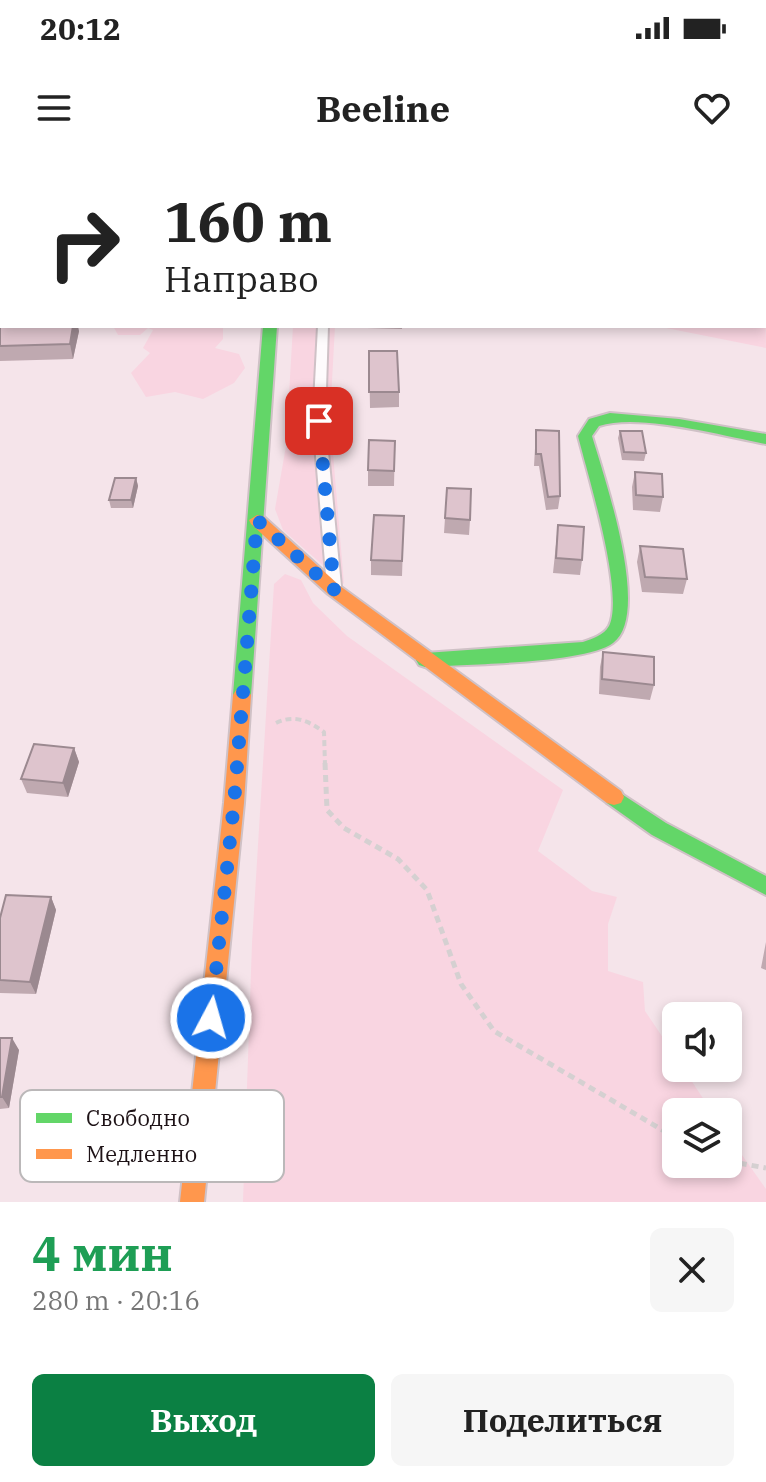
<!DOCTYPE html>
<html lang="ru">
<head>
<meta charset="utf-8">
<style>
	body { margin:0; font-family:"IBM Plex Serif",serif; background:#f6f6f6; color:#222; height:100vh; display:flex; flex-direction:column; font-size:30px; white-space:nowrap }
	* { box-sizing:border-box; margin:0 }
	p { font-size:26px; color:#767676 }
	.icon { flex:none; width:44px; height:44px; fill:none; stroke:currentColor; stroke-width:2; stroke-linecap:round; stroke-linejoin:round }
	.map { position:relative; height:1042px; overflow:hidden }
	.details { display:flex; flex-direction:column; background:#fff; flex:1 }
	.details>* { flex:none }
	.guide { position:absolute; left:0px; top:0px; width:766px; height:168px; box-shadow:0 4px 12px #0003; background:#fff; color:#222; overflow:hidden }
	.tools { position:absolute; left:662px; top:842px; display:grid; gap:16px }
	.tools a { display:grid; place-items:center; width:80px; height:80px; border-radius:12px; background:#fff; box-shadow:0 4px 12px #0003; font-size:40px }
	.pin { position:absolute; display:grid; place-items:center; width:68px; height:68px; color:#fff; margin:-34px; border-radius:16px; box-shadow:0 4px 12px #0006 }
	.me { position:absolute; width:88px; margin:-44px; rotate:6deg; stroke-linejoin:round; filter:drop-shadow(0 0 6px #0008) }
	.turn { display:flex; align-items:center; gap:28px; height:168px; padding:0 32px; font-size:36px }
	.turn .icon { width:104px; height:104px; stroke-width:2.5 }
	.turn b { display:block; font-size:56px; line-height:68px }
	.round { display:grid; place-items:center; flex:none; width:84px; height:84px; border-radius:12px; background:#f6f6f6 }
	.overview { display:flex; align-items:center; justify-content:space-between; height:136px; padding:0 32px }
	h1 { font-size:48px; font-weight:700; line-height:60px; color:#1e9e55 }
	.cta { display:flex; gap:16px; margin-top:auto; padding:16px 32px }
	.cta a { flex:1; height:92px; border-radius:12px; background:#0b8043; color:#fff; font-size:32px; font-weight:700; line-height:92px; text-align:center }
	.cta a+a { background:#f6f6f6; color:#222 }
	.status { display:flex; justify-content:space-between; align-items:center; height:56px; padding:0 40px; background:#fff; direction:ltr }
	.status svg { height:22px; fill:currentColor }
	header { display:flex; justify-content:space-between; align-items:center; height:104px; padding:0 32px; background:#fff; font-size:36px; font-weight:700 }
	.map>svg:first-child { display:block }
</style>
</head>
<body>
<div class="status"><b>20:12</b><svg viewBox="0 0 49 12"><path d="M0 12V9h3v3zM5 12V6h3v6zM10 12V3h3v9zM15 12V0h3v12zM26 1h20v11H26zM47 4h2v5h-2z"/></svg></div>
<header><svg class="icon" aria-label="menu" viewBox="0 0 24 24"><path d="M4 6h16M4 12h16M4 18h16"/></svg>Beeline<svg class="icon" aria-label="heart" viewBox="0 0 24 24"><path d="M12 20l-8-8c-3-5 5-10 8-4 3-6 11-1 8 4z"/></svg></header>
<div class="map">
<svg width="766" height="1042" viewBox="0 0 766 1042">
	<rect width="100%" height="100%" fill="#f5e4ea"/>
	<path fill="#f9d5e1" d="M0 0H243L2 2V132Z
		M764 63 766 188 656 166H764Z
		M113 166H223V179L215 188 239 194 245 208 234 223 203 239 175 232 146 237 131 213 150 193 143 188 153 170 148 168 140 175H118Z
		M293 166H335L330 258 344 424 283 370 275 349 286 286Z
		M285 414 301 420 313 443 347 476 563 630 538 691 592 731 617 737 608 764V811L643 822 645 851 676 897V908H683L712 952H676V1004H728V975L766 1029V1042H243L252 783 274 424Z"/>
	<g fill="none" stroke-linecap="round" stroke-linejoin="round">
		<defs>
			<path id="lane" d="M318 166H328L325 261 341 426 334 431 327 426 313 261Z"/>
			<path id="street" d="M395 0H413V2H395Z
				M617 0H679L616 2Z"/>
			<path id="fast" d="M276 0H288V2H276Z
				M263 166H277L251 535 248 540H236L233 535Z
				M610 253 679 259 766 274V284C722 276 640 253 599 266L592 276C604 317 652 455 613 483 585 504 465 504 425 507L419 505 416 500 419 495 425 493 583 482C592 479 604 475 609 466 625 434 587 312 578 276L589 259Z
				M614 629 666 663 766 716V735L652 675 607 643 604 637 607 631Z"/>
			<path id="slow" d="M257 355 263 356 340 426 621 631 624 637 621 643 614 645 607 643 328 434 251 364 249 360Z
				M242 528 248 530 251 535 244 643 204 1042H180L224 643 233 535 236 530Z"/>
		</defs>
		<use href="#lane" stroke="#cfc1c6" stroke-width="4"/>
		<use href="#street" stroke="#cfc1c6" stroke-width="4"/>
		<use href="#fast" stroke="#cfc1c6" stroke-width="4"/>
		<use href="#slow" stroke="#cfc1c6" stroke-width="4"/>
		<path stroke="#d5d0d1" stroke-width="4" stroke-dasharray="6 4" stroke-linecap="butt" d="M276 563C294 554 309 561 324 572L325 605"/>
		<path stroke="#d5d0d1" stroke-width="5" stroke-dasharray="7 5" stroke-linecap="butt" d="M325 603 327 650 344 668 398 699 427 730 461 824 494 871 676 978
			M728 1001 766 1008"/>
		<use href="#lane" fill="#fefbfc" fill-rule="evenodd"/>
		<use href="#street" fill="#fefbfc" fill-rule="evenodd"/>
		<use href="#fast" fill="#63d668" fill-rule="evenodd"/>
		<use href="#slow" fill="#ff974d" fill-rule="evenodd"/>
	</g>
	<path fill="#bfa9b0" d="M0 158 79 171 73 199 0 201Z
		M367 166H402V169L367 168Z
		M369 191 399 232V247L370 248Z
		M536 270 560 336 558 349 546 350 539 306H534Z
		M620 271 646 293 644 301 622 300 618 278Z
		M395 281 394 326H368V310Z
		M635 312 663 337 660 352 633 350 632 327Z
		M136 318 138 326 133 348H111L109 340Z
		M404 356 402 416 371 415V400Z
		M445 358 470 360 469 375 444 373Z
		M558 365 582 400 580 415 553 413Z
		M640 386 687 419 683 434 642 432 637 402Z
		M603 492 654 525 650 540 599 534 600 507Z
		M74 588 79 602 68 637 27 633 21 619Z
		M51 737 56 750 36 834 0 833V758Z
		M766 782V810L761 808Z
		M0 878 19 890 9 948 0 949Z"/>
	<path fill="#9b8990" d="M73 166H78L79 171 73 199 70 184Z
		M136 318 138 326 133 348 131 340Z
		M74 588 79 602 68 637 63 623Z
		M51 737 56 750 36 834 30 822Z
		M12 878 19 890 9 948 2 937Z"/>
	<path fill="#dec4cd" stroke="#9b8990" stroke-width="2" d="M0 158H2V166H73L70 184 0 186Z
		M369 191H397L399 232H369Z
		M536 270 559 271 560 336 548 337 541 294H536Z
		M620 271H642L646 293 624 292Z
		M369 280 395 281 394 311 368 310Z
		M635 312 662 314 663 337 636 335Z
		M115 318H136L131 340H109Z
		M447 328 471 329 470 360 445 358Z
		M374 355 404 356 402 401 371 400Z
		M558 365 584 367 582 400 556 398Z
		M640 386 683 389 687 419 645 417Z
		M603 492 654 497V525L602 519Z
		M34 584 74 588 63 623 21 619Z
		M6 735 51 737 30 822 0 820V758Z
		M0 878H12L2 937H0Z"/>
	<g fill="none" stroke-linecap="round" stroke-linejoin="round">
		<path stroke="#1a73e8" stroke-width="14" stroke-dasharray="0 25.2" d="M211 858 234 643 257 360 334 430 319 261"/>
	</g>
	<rect x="20" y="930" width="264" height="92" rx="12" fill="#fff" stroke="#bbb8b9" stroke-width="2"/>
	<rect x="36" y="953" width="36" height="10" fill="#63d668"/>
	<rect x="36" y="989" width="36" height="10" fill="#ff974d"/>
	<g font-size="22" fill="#1d1216">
		<text x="86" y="966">Свободно</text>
		<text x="86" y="1002">Медленно</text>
	</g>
</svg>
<div class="tools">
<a><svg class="icon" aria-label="sound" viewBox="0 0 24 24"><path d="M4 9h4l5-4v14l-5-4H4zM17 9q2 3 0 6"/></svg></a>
<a><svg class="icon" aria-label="layers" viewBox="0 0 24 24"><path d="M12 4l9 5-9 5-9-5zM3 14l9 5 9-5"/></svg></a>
</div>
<div class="pin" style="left:319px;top:261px;background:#d93025"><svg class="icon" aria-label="arrive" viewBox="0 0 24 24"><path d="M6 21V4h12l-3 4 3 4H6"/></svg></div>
<svg class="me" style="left:211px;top:858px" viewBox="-20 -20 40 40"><circle r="17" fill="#1a73e8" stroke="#fff" stroke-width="3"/><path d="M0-11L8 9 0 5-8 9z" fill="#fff"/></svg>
<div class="guide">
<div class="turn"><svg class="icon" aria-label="right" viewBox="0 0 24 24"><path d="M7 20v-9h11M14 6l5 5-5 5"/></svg><div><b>160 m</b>Направо</div></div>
</div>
</div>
<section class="details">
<div class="overview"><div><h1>4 мин</h1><p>280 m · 20:16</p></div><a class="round"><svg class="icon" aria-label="close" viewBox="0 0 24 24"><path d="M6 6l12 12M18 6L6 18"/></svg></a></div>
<div class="cta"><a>Выход</a><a>Поделиться</a></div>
</section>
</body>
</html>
